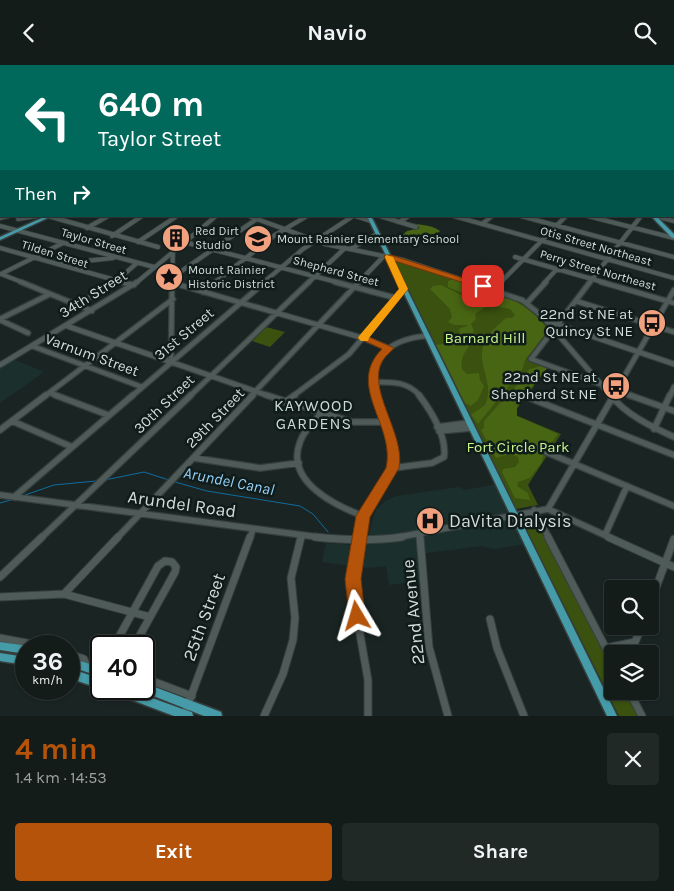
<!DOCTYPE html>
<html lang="en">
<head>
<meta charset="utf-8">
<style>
	body { margin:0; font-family:Karla,sans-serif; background:#212927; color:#f1f3f6; height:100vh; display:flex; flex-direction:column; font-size:19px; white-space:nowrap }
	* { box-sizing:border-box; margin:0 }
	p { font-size:16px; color:#9da1a2 }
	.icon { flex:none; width:28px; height:28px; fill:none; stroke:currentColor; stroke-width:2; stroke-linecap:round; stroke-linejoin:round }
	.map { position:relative; height:651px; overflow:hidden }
	.side { display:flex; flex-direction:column; background:#141c1a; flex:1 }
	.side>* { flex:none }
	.banner { position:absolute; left:0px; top:0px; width:675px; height:152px; box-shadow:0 1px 4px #0004,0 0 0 1px #333a39; background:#00695c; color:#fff; overflow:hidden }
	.buttons { position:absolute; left:604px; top:515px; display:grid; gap:10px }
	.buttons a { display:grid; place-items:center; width:55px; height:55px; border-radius:5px; background:#141c1a; box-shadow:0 1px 4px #0004,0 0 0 1px #333a39; font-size:25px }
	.speed { position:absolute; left:15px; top:570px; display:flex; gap:10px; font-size:25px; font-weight:700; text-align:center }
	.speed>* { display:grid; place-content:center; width:65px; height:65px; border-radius:50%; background:#141c1a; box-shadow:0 1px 4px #0004,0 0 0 1px #333a39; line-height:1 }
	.speed small { font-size:12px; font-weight:400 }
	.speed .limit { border:2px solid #111; border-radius:8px; background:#fff; color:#111 }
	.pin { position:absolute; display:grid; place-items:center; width:42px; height:42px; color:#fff; margin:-21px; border-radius:10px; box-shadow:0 2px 8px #0006 }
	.me { position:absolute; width:55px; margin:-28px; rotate:353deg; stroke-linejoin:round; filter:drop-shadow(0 0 4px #0008) }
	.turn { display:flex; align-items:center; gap:18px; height:105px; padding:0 15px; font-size:22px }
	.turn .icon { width:65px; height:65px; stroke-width:2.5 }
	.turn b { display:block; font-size:35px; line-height:42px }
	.then { display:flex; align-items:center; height:48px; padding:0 15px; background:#0003; gap:10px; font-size:19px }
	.round { display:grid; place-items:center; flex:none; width:52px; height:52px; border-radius:5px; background:#212927 }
	.head { display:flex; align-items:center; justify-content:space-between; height:85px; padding:0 15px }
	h1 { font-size:30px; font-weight:700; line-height:38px; color:#b45309 }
	.button { display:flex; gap:10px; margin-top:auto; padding:10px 15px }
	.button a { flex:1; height:58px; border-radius:5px; background:#b45309; color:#fff; font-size:20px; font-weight:700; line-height:58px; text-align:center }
	.button a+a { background:#212927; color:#f1f3f6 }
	header { display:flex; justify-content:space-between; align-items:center; height:65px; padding:0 15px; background:#141c1a; font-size:22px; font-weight:700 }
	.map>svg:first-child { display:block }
</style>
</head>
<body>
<header><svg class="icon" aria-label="back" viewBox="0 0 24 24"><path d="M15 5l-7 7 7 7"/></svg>Navio<svg class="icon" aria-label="search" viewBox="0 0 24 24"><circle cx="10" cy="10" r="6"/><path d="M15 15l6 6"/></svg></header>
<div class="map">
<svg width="674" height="651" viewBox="0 0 674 651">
	<rect width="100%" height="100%" fill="#1a2523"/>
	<path fill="#1b2f2c" d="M13 294 44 307 0 338V302Z
		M497 419 526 479 494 484 482 481 419 489 420 516 389 520 386 501 367 503 322 497 326 478 365 481 376 445 385 436 396 431 459 422 465 425Z"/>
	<path fill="#3a510f" d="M0 0H294L295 1H1V23Z
		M394 195 504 229 526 239 550 265 527 294 548 302 513 349 561 369 528 420 538 440 516 444Z
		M266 262 285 267 270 282 252 276Z
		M533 449 612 601V626H626L638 651H619L520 452Z"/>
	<path fill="#486513" d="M404 156C416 161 430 158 440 166L437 169 410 170 407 175 396 176 407 166 420 163Z
		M455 214C490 226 522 232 546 262L545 269 525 295 522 305 478 359 471 350 485 340C496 318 474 298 485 276 490 266 498 260 506 253H512L515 250 510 244 493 241 448 222V216Z
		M441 220 485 242 475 249 476 254 471 259C483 280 458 281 462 304L467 309 479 308 480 315 484 321 478 335 471 341 465 338 436 280 453 277 460 271 459 264 469 260H454L448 257 452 252 450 244 430 224 433 221Z
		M540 301 547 303 526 330 514 323 525 312 528 305Z
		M511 326 525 332 517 342V351L558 369 544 388 542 397 530 413 518 417 517 421 528 428 530 435 515 433 502 407 503 404 515 402 519 397 518 392 509 389 496 393 481 365 484 363V356Z"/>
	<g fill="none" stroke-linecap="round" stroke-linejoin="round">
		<path stroke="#0e6c9e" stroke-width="1" d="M105 415 144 407 169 415
			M175 417 207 426 300 441 313 449 328 467
			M25 430 54 420 96 416
			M0 438 14 434"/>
		<defs>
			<path id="minor-far4" d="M336 0 343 1
				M368 0 371 1
				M461 0 463 1
				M572 0 580 1
				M158 1 170 0
				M383 1 402 0"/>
			<path id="minor-far3" d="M0 139 1 129
				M48 151 158 182
				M249 151 325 179 403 195 472 218
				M355 151 371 156
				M380 151 416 162
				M454 151 674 213
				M521 151 674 192
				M588 151 674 173
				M655 151 674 156
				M0 153 9 151
				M18 154 37 151
				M399 157 409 151
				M482 159 492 151
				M0 161 154 202
				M87 163 108 151
				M112 171 142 151
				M138 177 177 151
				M184 177 340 218
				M0 183 126 218
				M350 184 377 169
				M515 192 606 218
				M57 199 113 193
				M1 209 24 218
				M1 209 63 178
				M173 212 261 151
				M114 218 137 198
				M136 218 216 151
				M172 218 173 186
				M214 218 275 170 307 151
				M263 218 303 184 353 151
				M308 218 345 183
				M358 218 383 192
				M500 218 566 151
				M544 218 557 204
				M589 218 641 151"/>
			<path id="minor-far2" d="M21 217 92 246
				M120 217 134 220
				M335 217 396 233
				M468 217 522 235 542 251 611 331
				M590 217 531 294 633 331
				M601 217 674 238
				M173 218 363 273 388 283
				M494 224 501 217
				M203 227 216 217
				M576 236 674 267
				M527 238 546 217
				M77 240 116 217
				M0 254 50 229
				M0 255 28 268
				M547 256 674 299
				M67 261 269 331
				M32 281 142 322
				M171 297 172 217
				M0 300 137 217
				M373 317C390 317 408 316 420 331
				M50 328 58 331
				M45 331 173 234
				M132 331 265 217
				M190 331 309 217
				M251 331 359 217
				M293 331 349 289 404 224
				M376 331C365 293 391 274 426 271
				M613 331 674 225
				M670 331 674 322"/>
			<path id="minor-far1" d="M55 330 108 350
				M266 330 352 357H386
				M610 330C627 350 650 361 674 372
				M629 330 674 346
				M527 332 674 390
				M285 337 295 330
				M321 349C313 357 304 366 300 377 285 416 334 440 363 451
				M12 356 72 382
				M437 362 469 358
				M654 364 670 330
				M0 365 46 330
				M439 366 471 363
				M546 387 674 441
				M194 393 260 403 299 398
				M393 403 432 398 444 392C447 371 431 346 419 330
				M0 430 325 473
				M14 432 133 330
				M548 444 614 330
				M534 445 549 473
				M420 469V473
				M605 470 627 421
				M41 473 191 330
				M117 473 253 330
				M250 473 253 464
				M301 473 302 470
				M358 473 366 446 390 408 394 397 389 369 375 330
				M394 473 548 444 611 473"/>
			<path id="minor" d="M315 472C343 475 374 476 402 472
				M358 472 353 529 368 615V651
				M420 472 429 582 448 651
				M548 472 612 595
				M608 472 674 502
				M0 512 42 472
				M64 529 118 472
				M0 532 64 529 150 552
				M650 539 674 474
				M490 554 497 583 524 651
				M0 573 42 581
				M114 581 158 501 165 496 172 497 176 502 175 507 134 581
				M606 583 635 577 642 561
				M69 589 84 594 87 602
				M144 613 192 631
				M629 626 642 651
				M184 650 250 472
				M264 651 283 609 293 575 295 553 291 513 301 472"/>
			<path id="major" d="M0 52H1V54H0Z
				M0 125H1V127H0Z
				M46 151H52L0 175V172Z
				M367 151H371L617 651H607Z
				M651 151H656L674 169V173H672Z
				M0 577 28 581H26V589L0 585Z
				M0 588 26 592V600L0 596Z
				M69 593 101 602V612L69 601Z
				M69 603 101 614V624L69 613Z
				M144 618 221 647 222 651H204L141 626 139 624H144Z
				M109 624H127L188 646 192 647 193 651H174L111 627Z"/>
			<path id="highway" d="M636 0 643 1"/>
		</defs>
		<use href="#minor-far4" stroke="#363f3e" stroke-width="4"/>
		<use href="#minor-far3" stroke="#363f3e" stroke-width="5.5"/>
		<use href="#minor-far2" stroke="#363f3e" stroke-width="7"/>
		<use href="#minor-far1" stroke="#363f3e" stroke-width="8"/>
		<use href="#minor" stroke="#363f3e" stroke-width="9"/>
		<use href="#major" stroke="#363f3e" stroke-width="3"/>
		<use href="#highway" stroke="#363f3e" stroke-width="10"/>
		<use href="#minor-far4" stroke="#4e5b59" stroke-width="2.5"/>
		<use href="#minor-far3" stroke="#4e5b59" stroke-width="4"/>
		<use href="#minor-far2" stroke="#4e5b59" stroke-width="4.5"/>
		<use href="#minor-far1" stroke="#4e5b59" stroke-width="5.5"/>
		<use href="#minor" stroke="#4e5b59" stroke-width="7"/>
		<use href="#major" fill="#469ba8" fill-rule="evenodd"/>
		<use href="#highway" stroke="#40c5dc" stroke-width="8"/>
		<path stroke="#98a09e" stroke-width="1" stroke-dasharray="3 3" stroke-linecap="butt" d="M604 0 611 1"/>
	</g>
	<path fill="#b45309" stroke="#753606" d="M385 190H391L488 221 480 223 395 196 408 224 369 272 394 283C391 287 386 290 383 295 365 323 406 369 399 403L370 452 361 514 365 551 363 556 357 559 351 556 349 551 345 514 356 451 386 403C396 360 345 321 382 284L358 273 399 224 384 192Z"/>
	<path fill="#f59e0b" d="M386 190 393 192 408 224 369 273 368 276H361L358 273 359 271 399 224 385 192Z"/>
	<defs>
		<symbol id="building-disc" viewBox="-11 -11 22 22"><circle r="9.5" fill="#f2a17e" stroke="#101c1a"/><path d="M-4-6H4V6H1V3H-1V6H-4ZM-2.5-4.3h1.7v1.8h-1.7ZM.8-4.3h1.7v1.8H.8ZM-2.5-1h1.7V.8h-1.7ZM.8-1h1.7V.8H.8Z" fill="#111"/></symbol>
		<symbol id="school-disc" viewBox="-11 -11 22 22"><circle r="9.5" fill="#f2a17e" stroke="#101c1a"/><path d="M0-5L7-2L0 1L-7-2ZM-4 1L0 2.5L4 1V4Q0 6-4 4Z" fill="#111"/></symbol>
		<symbol id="sight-disc" viewBox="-11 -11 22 22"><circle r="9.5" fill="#f2a17e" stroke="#101c1a"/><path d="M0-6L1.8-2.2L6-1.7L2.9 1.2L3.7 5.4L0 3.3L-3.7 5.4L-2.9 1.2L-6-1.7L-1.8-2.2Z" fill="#111"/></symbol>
		<symbol id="bus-disc" viewBox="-11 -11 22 22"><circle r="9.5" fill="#f2a17e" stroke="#101c1a"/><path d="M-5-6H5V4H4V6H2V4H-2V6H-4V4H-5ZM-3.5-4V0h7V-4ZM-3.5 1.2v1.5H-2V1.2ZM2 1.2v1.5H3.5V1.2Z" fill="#111"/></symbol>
		<symbol id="hospital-disc" viewBox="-11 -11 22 22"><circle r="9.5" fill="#f2a17e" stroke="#101c1a"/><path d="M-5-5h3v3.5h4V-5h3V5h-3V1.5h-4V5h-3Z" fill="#111"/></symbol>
	</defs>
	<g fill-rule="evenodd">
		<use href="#building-disc" x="160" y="157" width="32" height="32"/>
		<use href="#school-disc" x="242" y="158" width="32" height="32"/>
		<use href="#sight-disc" x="153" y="196" width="32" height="32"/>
		<use href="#bus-disc" x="636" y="242" width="32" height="32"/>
		<use href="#bus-disc" x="600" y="305" width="32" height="32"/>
		<use href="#hospital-disc" x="414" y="440" width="32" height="32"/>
	</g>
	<g text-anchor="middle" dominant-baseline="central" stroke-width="5" stroke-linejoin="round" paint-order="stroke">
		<g font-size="12" fill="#d4dcda" stroke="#101c1a" text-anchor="start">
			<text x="195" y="166">Red Dirt<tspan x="195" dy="14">Studio</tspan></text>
			<text x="277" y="174">Mount Rainier Elementary School</text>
			<text x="188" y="205">Mount Rainier<tspan x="188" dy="14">Historic District</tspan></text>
		</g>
		<g font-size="12" fill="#d4dcda" stroke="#101c1a">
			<text transform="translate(94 176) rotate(16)">Taylor Street</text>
			<text transform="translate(596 181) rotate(16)">Otis Street Northeast</text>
			<text transform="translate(55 189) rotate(17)">Tilden Street</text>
			<text transform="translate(598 205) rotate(16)">Perry Street Northeast</text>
			<text transform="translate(336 206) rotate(15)">Shepherd Street</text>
		</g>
		<g font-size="15" fill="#d4dcda" stroke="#101c1a">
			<text transform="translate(93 229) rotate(-32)">34th Street</text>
			<text transform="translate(184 269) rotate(-40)">31st Street</text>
			<text transform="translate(92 290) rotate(20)">Varnum Street</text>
			<text transform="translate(164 339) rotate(-44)">30th Street</text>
			<text transform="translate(215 353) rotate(-46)">29th Street</text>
		</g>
		<g font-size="15" fill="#d4dcda" stroke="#101c1a" text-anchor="end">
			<text x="633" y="249">22nd St NE at<tspan x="633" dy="17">Quincy St NE</tspan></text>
			<text x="597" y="312">22nd St NE at<tspan x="597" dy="17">Shepherd St NE</tspan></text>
		</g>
		<g font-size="15" fill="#c9f58b" stroke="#101c1a">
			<text x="485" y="273">Barnard Hill</text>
			<text x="518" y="382">Fort Circle Park</text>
		</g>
		<g font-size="16" letter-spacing="1" fill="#cbdad7" stroke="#101c1a">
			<text x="314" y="340">KAYWOOD<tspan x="314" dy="18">GARDENS</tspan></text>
		</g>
		<g font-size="16" font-style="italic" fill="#95d1fa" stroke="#101c1a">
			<text transform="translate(229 416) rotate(11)">Arundel Canal</text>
		</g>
		<g font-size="18" fill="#d4dcda" stroke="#101c1a">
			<text transform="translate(182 439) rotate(8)">Arundel Road</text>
			<text transform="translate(413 547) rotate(-96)">22nd Avenue</text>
			<text transform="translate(204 552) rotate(-70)">25th Street</text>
		</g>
		<g font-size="18" fill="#d4dcda" stroke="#101c1a" text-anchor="start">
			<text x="449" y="456">DaVita Dialysis</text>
		</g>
	</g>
</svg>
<div class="buttons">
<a><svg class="icon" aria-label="search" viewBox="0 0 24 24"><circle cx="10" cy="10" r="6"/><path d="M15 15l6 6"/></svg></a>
<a><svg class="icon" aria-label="layers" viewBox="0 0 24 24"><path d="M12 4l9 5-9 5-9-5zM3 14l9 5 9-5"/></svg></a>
</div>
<div class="speed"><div>36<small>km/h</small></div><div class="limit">40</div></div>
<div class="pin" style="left:483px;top:221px;background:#d93025"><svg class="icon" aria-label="arrive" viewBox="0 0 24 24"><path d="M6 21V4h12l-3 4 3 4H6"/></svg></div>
<svg class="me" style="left:357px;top:551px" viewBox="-20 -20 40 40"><path d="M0-17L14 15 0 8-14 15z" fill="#b45309" stroke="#fff" stroke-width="4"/></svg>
<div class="banner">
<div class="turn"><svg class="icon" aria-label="left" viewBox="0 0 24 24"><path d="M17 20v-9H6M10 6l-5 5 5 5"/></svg><div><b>640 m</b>Taylor Street</div></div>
<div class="then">Then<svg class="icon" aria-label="right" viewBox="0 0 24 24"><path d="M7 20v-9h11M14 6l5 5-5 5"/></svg></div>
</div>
</div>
<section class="side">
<div class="head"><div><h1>4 min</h1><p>1.4 km · 14:53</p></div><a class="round"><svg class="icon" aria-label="close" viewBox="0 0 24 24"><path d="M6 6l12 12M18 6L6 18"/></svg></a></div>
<div class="button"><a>Exit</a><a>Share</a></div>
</section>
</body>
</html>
